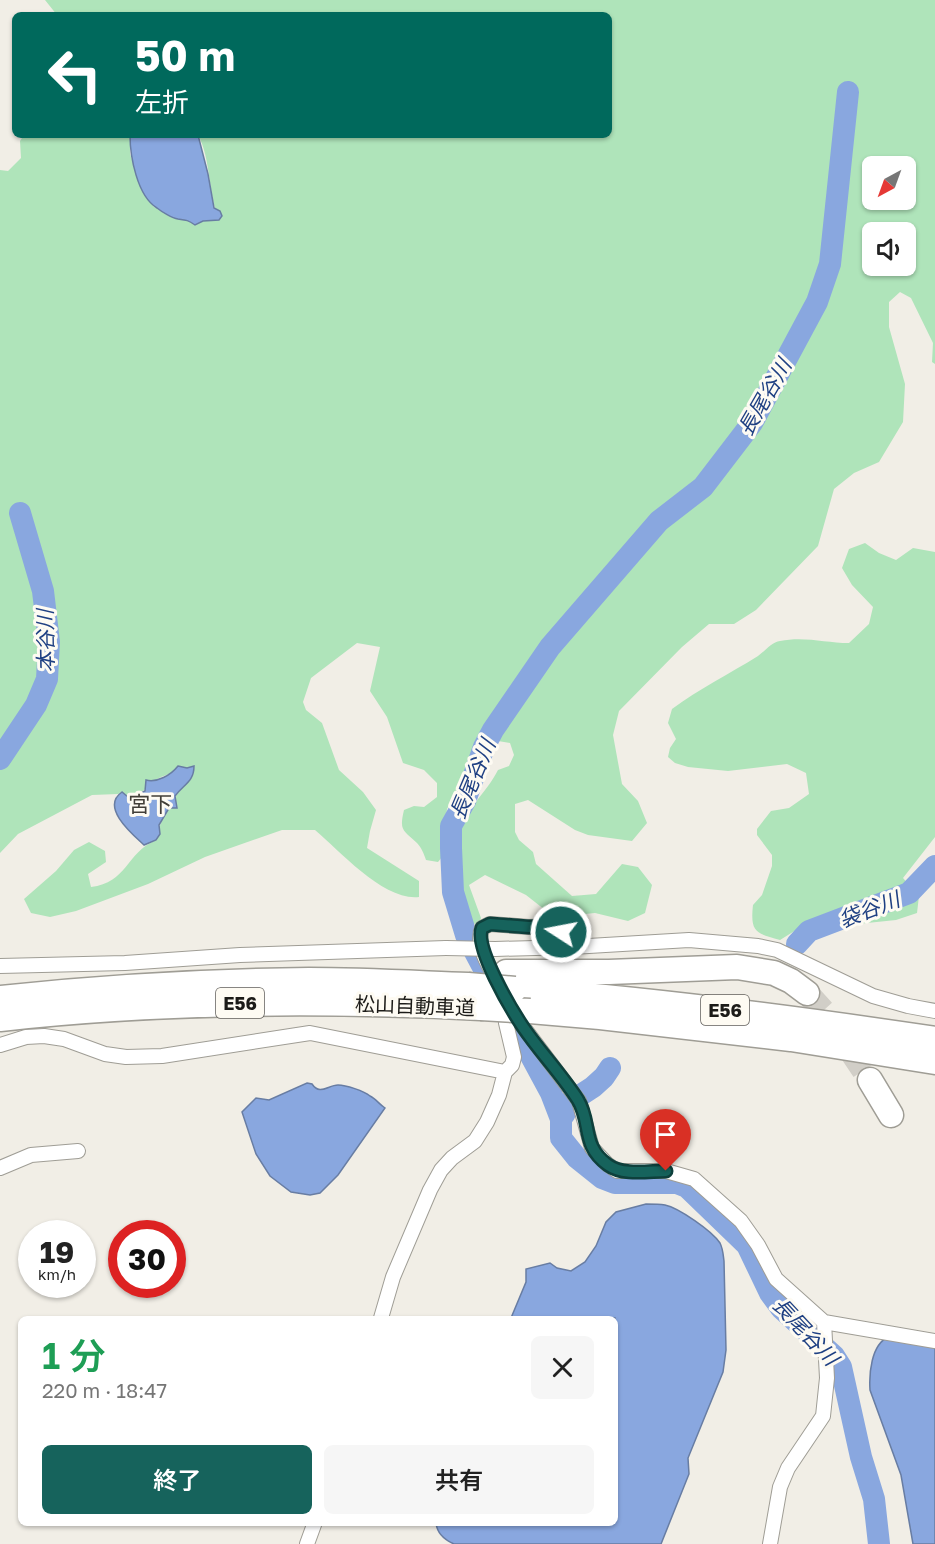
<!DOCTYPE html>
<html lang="ja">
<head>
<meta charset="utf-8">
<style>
	body { margin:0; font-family:"Golos Text","Noto Sans JP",sans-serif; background:#f6f6f6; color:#222; height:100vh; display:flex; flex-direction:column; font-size:22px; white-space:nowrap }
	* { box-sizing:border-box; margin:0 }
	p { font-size:20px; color:#767676 }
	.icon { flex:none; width:33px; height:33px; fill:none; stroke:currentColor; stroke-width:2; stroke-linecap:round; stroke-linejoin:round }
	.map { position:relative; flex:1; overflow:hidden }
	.sheet { position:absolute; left:18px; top:1316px; width:600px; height:210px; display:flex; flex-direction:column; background:#fff; border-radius:9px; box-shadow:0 2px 4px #0004 }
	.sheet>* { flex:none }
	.top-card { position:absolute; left:12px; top:12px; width:600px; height:126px; border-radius:9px; box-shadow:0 2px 4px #0004; background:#00695c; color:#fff; overflow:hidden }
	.needle { width:39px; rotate:221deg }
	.controls { position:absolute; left:862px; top:156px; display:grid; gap:12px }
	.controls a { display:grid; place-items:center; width:54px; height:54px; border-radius:9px; background:#fff; box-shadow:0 2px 4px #0004; font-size:30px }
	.speed { position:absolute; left:18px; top:1220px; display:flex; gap:12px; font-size:30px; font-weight:700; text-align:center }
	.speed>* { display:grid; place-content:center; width:78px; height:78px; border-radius:50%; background:#fff; box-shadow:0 2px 4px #0004; line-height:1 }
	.speed small { font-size:15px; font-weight:400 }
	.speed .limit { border:9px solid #d22; background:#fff; color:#111 }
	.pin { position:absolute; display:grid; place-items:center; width:51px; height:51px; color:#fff; margin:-62px -26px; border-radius:50% 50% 50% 0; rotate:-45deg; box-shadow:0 0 6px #0007 }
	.pin .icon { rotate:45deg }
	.me { position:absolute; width:66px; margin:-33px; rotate:281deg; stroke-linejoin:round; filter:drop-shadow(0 0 4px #0008) }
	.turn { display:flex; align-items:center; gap:21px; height:126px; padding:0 24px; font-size:27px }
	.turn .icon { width:78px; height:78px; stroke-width:2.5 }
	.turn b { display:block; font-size:42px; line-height:51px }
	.round { display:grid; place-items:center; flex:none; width:63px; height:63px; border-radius:9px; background:#f6f6f6 }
	.head { display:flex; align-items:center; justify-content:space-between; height:102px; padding:0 24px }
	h1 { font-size:36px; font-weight:600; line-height:45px; color:#1e9e55 }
	.primary-button { display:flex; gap:12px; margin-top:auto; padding:12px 24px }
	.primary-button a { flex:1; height:69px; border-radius:9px; background:#16635c; color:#fff; font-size:24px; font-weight:600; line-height:69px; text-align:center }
	.primary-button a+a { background:#f6f6f6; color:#222 }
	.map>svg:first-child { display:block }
</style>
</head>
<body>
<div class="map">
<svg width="935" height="1544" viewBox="0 0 935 1544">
	<rect width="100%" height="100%" fill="#f1eee6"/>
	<path fill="#afe4ba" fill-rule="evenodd" d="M45 0H935V364L932 362 933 343 911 298 900 292 889 302V327L905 384 903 422 879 462 854 473 834 489 818 546 756 610 734 624H709L682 647 619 711 613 735 622 784 638 801 647 823 632 841 588 835 575 830 528 800 515 804V832L519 840 533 852 536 864 572 896 596 894 622 864 638 867 652 885 645 913 628 921 595 913 554 917 526 895 485 875 469 885 481 918 479 923 467 925C465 921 462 917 461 912 456 899 452 844 457 833 466 809 487 792 498 770L509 766 514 755 510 743 498 741 488 754 469 766 447 809 445 829 446 852 438 862 426 860C424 854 421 847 417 843 403 830 399 831 404 810L414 806 424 807 437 797V783L424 770 403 763 387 717 370 691 380 647 357 643 311 678 303 702 306 710 322 723 339 770 363 792 376 810 370 831 367 848 419 881V897C384 901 341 852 315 830H282L205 857 148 884 76 911 50 917 31 913 24 899 56 871 74 850 89 842 105 851 106 862 88 874 91 887C127 883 126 853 156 840 159 823 168 807 178 793 185 781 194 784 194 766 184 769 171 773 161 777 148 783 143 796 128 797L122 792 118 794 92 795 18 834 0 853V170L8 171 21 158 20 141 24 135H130V154L143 192 154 207 185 218 195 225 203 221 219 220C208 195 211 158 198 135H609V15H57ZM873 166H906V200H873ZM873 232H906V266H873Z
		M865 543 879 553 896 560 913 548 935 552V837L903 878 919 896 917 913 896 920 838 926 809 922 780 940C756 933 750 933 753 905L762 895 772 866V855L757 835V829L771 811 789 808 809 794 806 773 787 764 728 771 688 767 675 763 668 757 670 748 676 739 668 723 672 709C699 689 729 674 758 656 765 651 772 642 780 641 804 636 826 643 849 643L869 624 873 607 852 585 842 568 849 549Z"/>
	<path fill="#89a7df" stroke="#687da3" stroke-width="1.5" d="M130 135H198L208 174 214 208 220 211 222 216 219 220 203 221 195 225C188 220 186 220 178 219 172 218 162 212 157 208 137 196 130 156 130 135Z
		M178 766 187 768 194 766C194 782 184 784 175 796L177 808H169L159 825 160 834 156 840 144 845C132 834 100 807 122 792L128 797 134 796 145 791 146 780C157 783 171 775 178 766Z
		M307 1083 312 1084C320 1096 328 1085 338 1085 346 1085 364 1091 370 1096 376 1099 379 1104 385 1108L338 1175 320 1193 310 1195 291 1192 270 1176 256 1154 242 1112 256 1098 269 1100Z
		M646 1204C652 1204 659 1204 665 1205 679 1208 712 1231 720 1243 723 1249 723 1254 724 1261L726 1350 723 1372 688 1458 689 1474 661 1544H454C445 1540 437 1533 436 1523L615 1522V1318H511L526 1282V1269L550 1263 557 1268 571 1271 585 1262 596 1246 606 1222 616 1212Z
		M888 1337 935 1346V1544H913L901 1475 870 1390C869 1374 871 1345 888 1337Z"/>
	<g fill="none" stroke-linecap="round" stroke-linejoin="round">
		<path stroke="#89a7df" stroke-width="22" d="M0 759 36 705 47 679 49 642 43 591 20 513
			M797 944 809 931 909 893 935 866
			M484 969 466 935 453 892 451 848V826L465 801 484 747 493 730 550 647 659 521 703 487 752 423 817 302 830 264 848 92
			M503 1004 551 1093 561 1119V1138L577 1158 602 1178 615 1183H677L687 1187 747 1245 770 1293 781 1308 834 1356 841 1367 861 1457 874 1499 879 1544
			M564 1115 570 1102 593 1087 604 1077 610 1068"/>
		<path stroke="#d1cec7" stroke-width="24" stroke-dasharray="24 12" stroke-linecap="butt" d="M807 993 825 1013 870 1080"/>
		<defs>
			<path id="minor" d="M495 949 572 947 689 940 758 946 777 950 873 996 908 1006 935 1011
				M0 966 125 963 240 955 446 948
				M503 991C494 974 474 948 482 928L490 924 529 927 548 926 561 932 572 947
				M512 1008 524 1028 579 1101 592 1148 607 1164 617 1171H666L694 1179 741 1221 758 1245 776 1279 824 1322
				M0 1045 26 1037 44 1036 64 1039 105 1054 126 1057 162 1056 310 1033 505 1072
				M0 1168 31 1155 78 1151
				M381 1318 393 1277 430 1190 441 1170 452 1158 475 1141 487 1122 499 1095 505 1072 512 1065 514 1057 506 1023 517 1017
				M307 1544 315 1522
				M770 1544 780 1487 788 1468 823 1416 827 1378 824 1322 935 1341"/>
			<path id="motorway" d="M506 972H609L737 967 774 973 791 981 807 993
				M515 989C656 1000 795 1018 935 1039
				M0 998C103 987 206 981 309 980 362 980 415 983 468 985
				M530 1011 600 1017 791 1039 935 1062
				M0 1019C160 1001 320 1000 481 1008
				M870 1080 891 1115"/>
		</defs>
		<use href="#minor" stroke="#9f9d95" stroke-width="16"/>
		<use href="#motorway" stroke="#9f9d95" stroke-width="27"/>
		<use href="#minor" stroke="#fff" stroke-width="14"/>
		<use href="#motorway" stroke="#fff" stroke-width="24"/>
		<defs>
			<path id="minor-bridge" d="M446 948 495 949"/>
			<path id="motorway-bridge" d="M468 985 515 989
				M481 1008 530 1011"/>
		</defs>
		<use href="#minor-bridge" stroke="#9f9d95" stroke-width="16" stroke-linecap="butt"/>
		<use href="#motorway-bridge" stroke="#9f9d95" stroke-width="27" stroke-linecap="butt"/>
		<use href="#minor-bridge" stroke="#fff" stroke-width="14"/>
		<use href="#motorway-bridge" stroke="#fff" stroke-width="24"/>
	</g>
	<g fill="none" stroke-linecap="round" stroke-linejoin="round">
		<defs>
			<path id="route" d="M561 932 548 926 529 927 490 924 482 928C474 947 511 1009 523 1027 540 1052 562 1075 578 1100 592 1123 581 1146 608 1165 623 1176 649 1171 666 1171"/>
		</defs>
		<use href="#route" stroke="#0e403c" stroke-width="15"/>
		<use href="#route" stroke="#16635c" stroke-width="10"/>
	</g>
	<g text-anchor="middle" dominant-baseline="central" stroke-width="6" stroke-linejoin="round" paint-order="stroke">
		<g fill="#fefbf3" stroke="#605e5a" stroke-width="1.5">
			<rect x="216" y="988" width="48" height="30" rx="4.5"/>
			<rect x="701" y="995" width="48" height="30" rx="4.5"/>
		</g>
		<g font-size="18" font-weight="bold" fill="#1c1b18">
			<text x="240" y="1003">E56</text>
			<text x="725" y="1010">E56</text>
		</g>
		<g font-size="20" fill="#1c1b18" stroke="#fefbf3">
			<text transform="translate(415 1005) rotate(2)">松山自動車道</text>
		</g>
		<g font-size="21" font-style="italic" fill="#1f4083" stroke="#fefbf3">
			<text transform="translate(764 397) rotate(-60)">長尾谷川</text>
			<text transform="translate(45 641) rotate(-91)">本谷川</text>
			<text transform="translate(472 779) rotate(-67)">長尾谷川</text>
			<text transform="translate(869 909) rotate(-21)">袋谷川</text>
			<text transform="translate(806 1331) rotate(47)">長尾谷川</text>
		</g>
		<g font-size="22" fill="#423f39" stroke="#fefbf3">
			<text x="150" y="803">宮下</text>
		</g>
	</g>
</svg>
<div class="controls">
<a><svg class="needle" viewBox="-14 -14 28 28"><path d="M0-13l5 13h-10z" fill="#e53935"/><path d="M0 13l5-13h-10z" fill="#767676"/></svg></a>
<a><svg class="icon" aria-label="sound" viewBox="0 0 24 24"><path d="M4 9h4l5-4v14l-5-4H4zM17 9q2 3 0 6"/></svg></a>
</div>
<div class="speed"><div>19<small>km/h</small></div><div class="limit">30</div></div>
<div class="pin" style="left:666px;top:1171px;background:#d93025"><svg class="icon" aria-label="arrive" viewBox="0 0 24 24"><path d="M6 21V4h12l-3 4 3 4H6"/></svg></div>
<svg class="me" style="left:561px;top:932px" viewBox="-20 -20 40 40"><circle r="17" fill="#16635c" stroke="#fff" stroke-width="3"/><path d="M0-11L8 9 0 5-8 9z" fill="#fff"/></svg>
<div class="top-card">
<div class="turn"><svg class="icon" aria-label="left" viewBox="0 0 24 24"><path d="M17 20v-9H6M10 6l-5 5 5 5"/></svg><div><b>50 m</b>左折</div></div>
</div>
<section class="sheet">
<div class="head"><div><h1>1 分</h1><p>220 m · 18:47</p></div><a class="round"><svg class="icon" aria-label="close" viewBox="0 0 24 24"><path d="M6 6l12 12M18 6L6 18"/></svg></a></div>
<div class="primary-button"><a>終了</a><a>共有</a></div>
</section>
</div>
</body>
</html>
